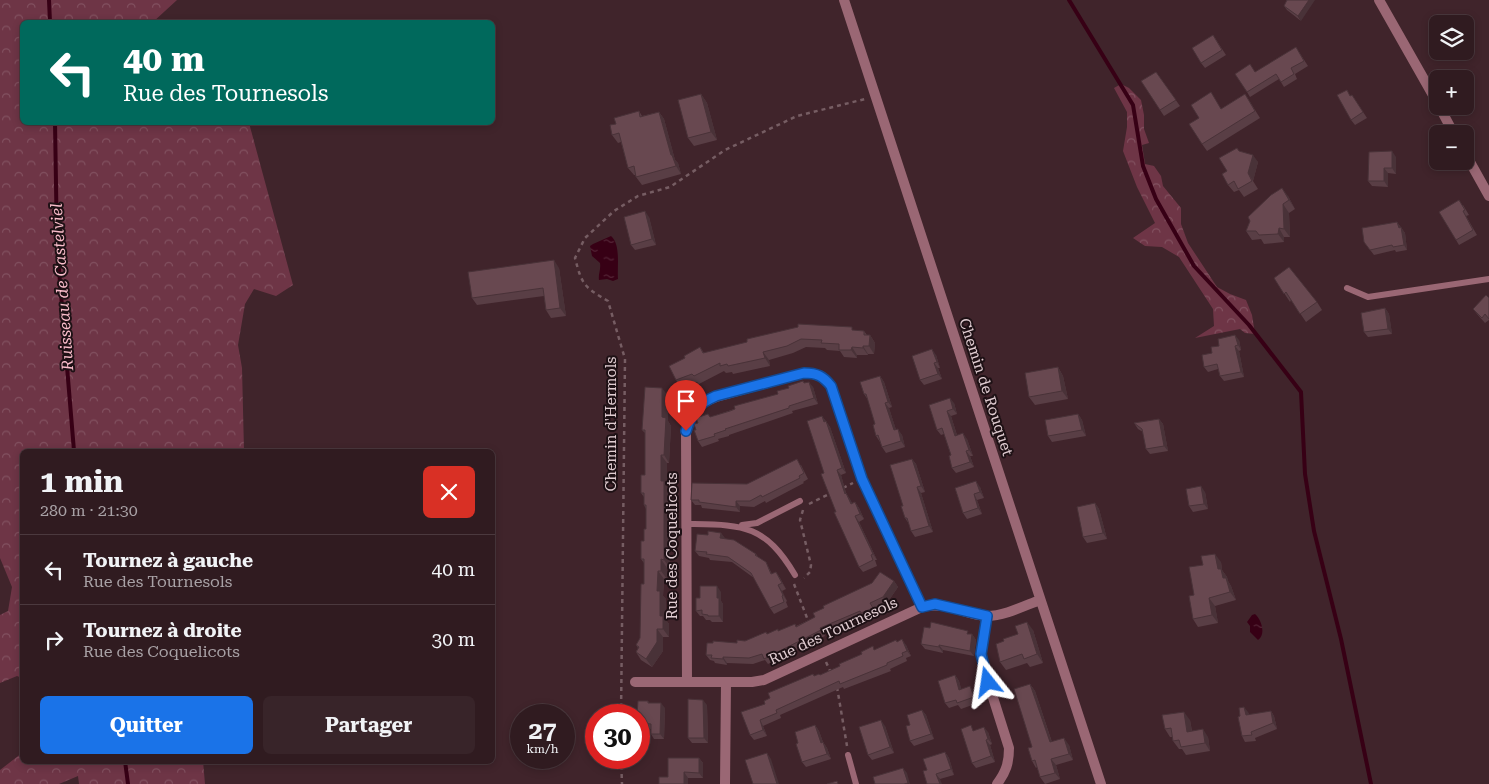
<!DOCTYPE html>
<html lang="fr">
<head>
<meta charset="utf-8">
<style>
	body { margin:0; font-family:"Roboto Serif",serif; background:#382429; color:#f1f3f6; height:100vh; display:flex; flex-direction:column; font-size:19px; white-space:nowrap }
	* { box-sizing:border-box; margin:0 }
	p { font-size:16px; color:#a8a1a5 }
	.icon { flex:none; width:28px; height:28px; fill:none; stroke:currentColor; stroke-width:2; stroke-linecap:round; stroke-linejoin:round }
	.map { position:relative; flex:1; overflow:hidden }
	.details { position:absolute; left:20px; top:449px; width:475px; height:315px; display:flex; flex-direction:column; background:#301b20; border-radius:8px; box-shadow:0 2px 8px #0003,0 0 0 1px #4b393e }
	.details>* { flex:none }
	.guide { position:absolute; left:20px; top:20px; width:475px; height:105px; border-radius:8px; box-shadow:0 2px 8px #0003,0 0 0 1px #4b393e; background:#00695c; color:#fff; overflow:hidden }
	.fabs { position:absolute; left:1429px; top:15px; display:grid; gap:10px }
	.fabs a { display:grid; place-items:center; width:45px; height:45px; border-radius:8px; background:#301b20; box-shadow:0 2px 8px #0003,0 0 0 1px #4b393e; font-size:25px }
	.speed { position:absolute; left:510px; top:704px; display:flex; gap:10px; font-size:25px; font-weight:700; text-align:center }
	.speed>* { display:grid; place-content:center; width:65px; height:65px; border-radius:50%; background:#301b20; box-shadow:0 2px 8px #0003,0 0 0 1px #4b393e; line-height:1 }
	.speed small { font-size:12px; font-weight:400 }
	.speed .limit { border:8px solid #d22; background:#fff; color:#111 }
	.pin { position:absolute; display:grid; place-items:center; width:42px; height:42px; color:#fff; margin:-51px -21px; border-radius:50% 50% 50% 0; rotate:-45deg; box-shadow:0 0 5px #0007 }
	.pin .icon { rotate:45deg }
	.me { position:absolute; width:55px; margin:-28px; rotate:345deg; stroke-linejoin:round; filter:drop-shadow(0 0 4px #0008) }
	.turn { display:flex; align-items:center; gap:18px; height:105px; padding:0 20px; font-size:22px }
	.turn .icon { width:65px; height:65px; stroke-width:2.5 }
	.turn b { display:block; font-size:35px; line-height:42px }
	.round { display:grid; place-items:center; flex:none; width:52px; height:52px; border-radius:8px; background:#382429 }
	.headline { display:flex; align-items:center; justify-content:space-between; height:85px; padding:0 20px }
	h1 { font-size:30px; font-weight:700; line-height:38px }
	.cta { display:flex; gap:10px; margin-top:auto; padding:10px 20px }
	.cta a { flex:1; height:58px; border-radius:8px; background:#1a73e8; color:#fff; font-size:20px; font-weight:700; line-height:58px; text-align:center }
	.cta a+a { background:#382429; color:#f1f3f6 }
	ul { padding:0; list-style:none }
	li { display:flex; align-items:center; gap:15px; height:70px; padding:0 20px; border-top:1px solid #4b393e }
	li div { flex:1 }
	li b { display:block; font-size:19px }
	li em { font-style:normal }
	.map>svg:first-child { display:block }
</style>
</head>
<body>
<div class="map">
<svg width="1489" height="784" viewBox="0 0 1489 784">
	<defs>
		<pattern id="forest-crowns" width="20" height="18" patternUnits="userSpaceOnUse" patternTransform="scale(1.25)"><rect width="20" height="18" fill="#6e3546"/><path d="M2 6a3 3 0 1 1 6 0M12 15a3 3 0 1 1 6 0" fill="none" stroke="#825160"/></pattern>
		<pattern id="water-ripples" width="26" height="14" patternUnits="userSpaceOnUse" patternTransform="scale(1.25)"><rect width="26" height="14" fill="#370015"/><path d="M2 4q2-2 4 0t4 0M15 11q2-2 4 0t4 0" fill="none" stroke="#542436"/></pattern>
	</defs>
	<rect width="100%" height="100%" fill="#40242b"/>
	<path fill="url(#forest-crowns)" d="M0 0H177L153 22H22V122L249 123 293 285 276 296 254 289 245 304 238 345 242 368 244 451H22V678L17 676 0 683V615L8 611 12 587 0 558Z
		M1121 84 1129 88 1141 100 1144 115V129L1149 143 1142 145 1145 164 1154 166 1161 176 1163 186 1181 208V224L1188 243 1217 287 1230 294 1246 300 1252 315 1255 334 1245 333 1240 329 1195 338 1214 326 1213 309 1179 257 1162 247 1145 246 1133 238 1155 223 1137 187 1123 151 1127 127V112L1114 88Z
		M22 753V761H203L205 784H79L78 776 59 784H0V770Z"/>
	<path fill="url(#water-ripples)" d="M611 236C621 244 617 267 618 279L613 281 607 279 599 280C598 274 601 270 600 263L592 256 590 246 593 244Z
		M1255 614C1262 620 1266 635 1258 640L1250 632V626L1247 622 1252 615Z"/>
	<g fill="none" stroke-linecap="round" stroke-linejoin="round">
		<path stroke="#370015" stroke-width="4" d="M49 0 50 22
			M1069 0 1133 105 1143 166 1156 199 1194 266 1249 325 1301 392 1305 474 1314 531 1341 639 1371 784
			M55 122 57 246 74 451
			M125 761 128 784"/>
		<path stroke="#765d63" stroke-width="2.5" stroke-dasharray="4 4" stroke-linecap="butt" d="M843 488 853 483
			M809 504 831 493
			M803 510 800 520 811 565 810 572 804 578
			M794 584 809 623
			M826 662 831 673
			M837 687 847 746
			M621 715 625 359 608 301C584 287 582 285 575 258L585 238 614 211 638 196 670 187 725 150 797 116 865 99
			M621 758 622 784"/>
		<path stroke="#9a6774" stroke-width="6" d="M1347 288 1368 297 1489 279
			M687 524C742 525 764 523 795 575
			M742 525 757 523 800 501
			M848 755 856 784"/>
		<path stroke="#9a6774" stroke-width="10" d="M844 0 1101 784
			M987 616 981 654 983 666 1009 748C1009 763 1006 772 997 784
			M635 682H752L764 680 922 607C948 601 964 615 987 616 1004 616 1024 606 1040 600
			M687 682 686 431C692 412 697 404 716 397L804 373C817 373 823 376 831 386L862 479 922 607
			M725 784 726 683"/>
		<path stroke="#9a6774" stroke-width="10" d="M1379 0 1438 104
			M1439 106 1454 134
			M1465 153 1489 196"/>
	</g>
	<path fill="#593e45" d="M1287 0 1301 21 1287 10 1284 6Z
		M1213 35 1226 55 1205 68 1201 63Z
		M1299 52 1308 66 1295 74 1297 79 1284 87 1279 79 1250 97 1247 92 1255 72Z
		M1156 72 1180 106 1164 116 1160 110Z
		M701 94 707 103 717 140 694 146 688 138Z
		M1245 94 1260 118 1207 151 1202 144 1221 109Z
		M1352 95 1367 118 1355 125 1351 120Z
		M639 111 642 116 659 112 664 119 675 160 678 163 681 174 642 185 636 177V175H634L628 168 621 142 618 143 612 135 616 124Z
		M1239 151 1258 162 1253 181 1258 189 1244 197 1239 190 1234 192 1228 185 1227 171Z
		M1396 157V174L1388 173V187L1372 186 1368 181Z
		M1288 196 1295 209 1289 213 1290 237H1284V242L1264 244 1261 239 1252 240 1246 231Z
		M1463 205 1469 215 1466 216 1477 235 1459 245 1456 240Z
		M649 217 656 245 635 250 631 245Z
		M1397 222 1405 233 1407 250 1396 252 1395 250 1374 255 1364 242Z
		M559 268 566 316 551 318 546 310 544 296 477 305 472 298Z
		M1274 278 1317 302 1322 310 1306 322 1291 300 1290 302Z
		M1489 298V320L1485 323 1477 314 1473 309Z
		M1385 308 1389 314 1392 334 1368 337 1364 332Z
		M854 330 864 331 867 335H870L875 343 874 354H868V355H857V358L844 357 840 351 827 350 825 348 806 347 793 353 769 360 770 366 733 374 732 372 726 373 724 371 699 384 697 382 681 388 676 380 685 358 700 347 704 353Z
		M1239 340 1241 350 1239 351 1244 377 1224 381 1220 376 1218 369 1208 372 1204 367 1212 353 1219 346Z
		M936 355 940 368H938L942 379 924 385 920 380Z
		M1058 367 1063 376 1068 399 1035 405 1029 397Z
		M880 376 884 382 892 407 889 408 896 430 902 435 905 447 886 453 882 447 880 442 876 436 875 424 868 400 864 394Z
		M803 381 804 383 813 387 818 404 792 411 793 413 729 435V436L718 439 719 441 702 447 698 441 696 430 698 423 711 417 778 394 789 388Z
		M668 396V421L671 426 669 463H667V485L670 489V568H667V579H664L663 596 666 599V620L669 624V637H663V651L652 667 641 660 636 652 638 648 636 645 640 638 644 584V563L641 559 646 529V509L644 505V497L641 493 645 475V433L642 430Z
		M954 403 957 414 951 416 957 435 967 439 973 456H970L974 467 956 473 952 468 951 455 944 434 941 435 937 430 929 405Z
		M1078 414 1082 420 1086 436 1052 442 1048 436Z
		M822 416 830 427 846 473 841 475 846 493 852 503 855 502 859 508 864 519 859 522 877 560H875L877 566 863 572 859 567 836 512 824 473Z
		M1159 419 1163 424 1168 451 1150 454 1146 449 1143 432 1138 429 1134 423Z
		M912 459 916 464 925 492 921 493 933 532 915 537 911 531 909 524 905 518 903 506Z
		M801 465 808 479 803 482 804 483 766 503 765 501 754 507 740 506V512L702 508 701 505H695L691 500 747 484Z
		M980 487 984 498 977 500 982 514 967 519 963 513 955 488Z
		M1205 492 1208 509 1193 512 1189 506Z
		M1095 503 1099 509 1107 539 1087 543 1083 537Z
		M721 533 725 539 756 554 759 558 766 562 772 574 776 572 780 578 786 589 782 591 787 601 786 602 788 607 774 614 770 608 754 578 732 562 710 560 709 558 699 556 695 551 708 535Z
		M1221 562 1222 570 1227 577 1228 581 1231 586 1236 600 1215 606 1218 623 1198 627 1193 619 1194 595Z
		M894 581 898 587 887 603 874 609 876 614 865 619 863 616 824 634 825 636 768 664 765 660 753 664 727 663V665L715 663 714 661 710 660 706 655 713 643H737L779 631 795 624 796 626Z
		M721 592V601L723 604V622H712L710 620H706L703 616H700L696 611 700 598Z
		M1033 630 1043 663 1030 667 1027 663 1006 670 1000 662Z
		M972 634 976 640 974 656 943 650V653L925 649 921 644Z
		M897 642 906 645 911 656 906 658 907 661 890 669 891 671 844 689 843 687 780 715 781 718 763 726 767 736 754 740 750 735 765 704 770 698 813 674 814 676 820 675 875 650Z
		M955 675 959 681 961 689 974 692 978 703 961 709 958 705 949 708 945 703Z
		M1030 684 1035 691 1052 742 1069 745 1073 760 1056 765 1060 779 1045 784 1040 777 1037 767 1036 768 1032 761V747Z
		M648 701 649 703 665 708 664 739H654L651 734V729H640L639 726V715Z
		M707 705 708 743H692L688 738Z
		M922 710 926 715 934 739 914 746 910 741V725Z
		M1271 711 1274 716 1277 729 1255 738 1256 741 1245 742 1242 736 1248 712 1249 715Z
		M1190 720 1192 731 1208 737 1210 751 1186 755 1182 749H1179L1173 741 1172 737H1170L1165 729Z
		M815 725 819 731 823 742 827 748 831 759 806 767 802 762 798 743Z
		M885 726 894 753 872 760 868 755Z
		M974 730 988 732 992 744 990 745 995 762 976 768 972 763Z
		M945 752 949 758 954 775 940 779 927 770Z
		M699 758 703 763V778H688V784H659Z"/>
	<path fill="#493238" d="M1309 0H1315L1301 21 1298 16Z
		M701 94 707 103 717 140 711 132Z
		M659 112 664 119 675 160 678 163 681 174 676 166 671 155Z
		M1392 151 1396 157V174L1392 168Z
		M1253 155 1258 162 1253 181 1258 189 1248 173Z
		M1384 168 1388 173V187L1384 181Z
		M1282 188 1288 196 1295 209 1289 200Z
		M1283 204 1289 213 1290 237 1284 229Z
		M645 211 649 217 656 245 652 239Z
		M1397 222 1405 233 1407 250 1404 245Z
		M1279 228 1284 237V242L1278 234Z
		M554 260 559 268 566 316 560 308Z
		M1385 308 1389 314 1392 334 1388 329Z
		M870 335 875 343 874 354 869 346Z
		M1235 335 1239 340 1241 350 1238 345Z
		M863 346 868 354V355L863 348Z
		M1235 346 1239 351 1244 377 1241 372Z
		M852 347 857 355V358L851 350Z
		M932 349 936 355 940 368 937 362Z
		M763 352 769 360 770 366 765 358Z
		M934 363 938 368 942 379 938 374Z
		M1058 367 1063 376 1068 399 1062 391Z
		M880 376 884 382 892 407 888 402Z
		M809 382 813 387 818 404 814 398Z
		M662 388 668 396V421L671 426 669 463 664 455 662 417Z
		M950 398 954 403 957 414 953 409Z
		M885 403 889 408 898 436 894 430Z
		M947 411 951 416 959 442 955 436Z
		M1078 414 1082 420 1086 436 1082 430Z
		M822 416 830 427 846 473 842 468Z
		M1159 419 1163 424 1168 451 1164 446Z
		M898 429 902 435 905 447 901 441Z
		M963 433 967 439 973 456 969 450Z
		M966 451 970 456 974 467 970 462Z
		M661 455 667 463V485L670 489V568L664 560 661 481Z
		M912 459 916 464 925 492 921 486Z
		M837 470 841 475 846 493 850 499 855 509 845 494Z
		M976 481 980 487 984 498 980 492Z
		M1201 486 1205 492 1208 509 1204 504Z
		M917 487 921 493 933 532 929 526Z
		M974 494 977 500 982 514 978 508Z
		M736 501 740 506V512L736 507Z
		M855 502 859 508 864 519 860 514Z
		M1095 503 1099 509 1107 539 1103 533Z
		M855 516 859 522 877 560 873 554Z
		M721 533 725 538 724 544 720 538Z
		M1215 554 1221 562 1222 570 1227 577 1228 581 1231 586 1236 600 1230 592 1218 569Z
		M661 559 667 568V579L661 571Z
		M658 571 664 579 663 596 666 599V620L669 624V637L663 629 660 616 657 591Z
		M776 572 780 578 786 589 782 583Z
		M894 581 898 587 887 603 883 597Z
		M778 585 782 591 787 601 783 595Z
		M717 586 721 592V601L723 604V622L719 616 717 598Z
		M1209 598 1215 606 1218 623 1212 615Z
		M1027 622 1033 630 1043 663 1037 654Z
		M657 629 663 637V651L652 667 646 659Z
		M972 634 976 640 974 656 970 651Z
		M902 639 906 645 911 656 907 651Z
		M939 645 943 650V653L939 647Z
		M723 657 727 663V665L723 659Z
		M955 675 959 681 963 695 959 690Z
		M1030 684 1035 691 1054 749 1050 742Z
		M970 686 974 692 978 703 974 697Z
		M703 700 707 705 708 743 704 738Z
		M661 703 665 708 664 739 660 734Z
		M1244 707 1248 712 1250 721 1246 715Z
		M922 710 926 715 934 739 931 734Z
		M1271 711 1274 716 1277 729 1273 723Z
		M1184 712 1190 720 1193 740 1187 732Z
		M760 720 763 726 767 736 763 730Z
		M881 720 885 726 894 753 890 747Z
		M815 725 819 731 825 748 821 743Z
		M984 727 988 732 992 744 988 739Z
		M1203 729 1208 737 1210 751 1205 743Z
		M1064 738 1069 745 1073 760 1069 754Z
		M986 740 990 745 995 762 991 756Z
		M823 742 827 748 831 759 827 754Z
		M945 752 949 758 954 775 951 769Z
		M767 753 771 759 779 784H777Z
		M699 758 703 763V778L699 773Z
		M1051 759 1056 765 1060 779 1055 773Z
		M903 768 907 773 910 784H909L908 783Z
		M684 772 688 778V784H684Z
		M936 774 940 779 942 784H940Z"/>
	<path fill="#684850" stroke="#493238" d="M1287 0H1309L1298 16 1284 6Z
		M1213 35 1222 50 1201 63 1192 48Z
		M1296 47 1304 61 1291 68 1294 74 1281 82 1276 74 1247 92 1235 74 1250 64 1255 72Z
		M1156 72 1176 100 1160 110 1141 81Z
		M1347 90 1350 96 1352 95 1363 112 1351 120 1337 95Z
		M1211 92 1221 109 1245 94 1255 111 1202 144 1189 124 1199 118 1191 105Z
		M701 94 711 132 688 138 678 100Z
		M639 111 640 117 659 112 671 155H672L676 166 636 177 634 166 628 168 619 133 612 135 610 125 616 124 614 118Z
		M1237 148 1239 151 1253 155 1248 173 1252 181 1238 189 1234 181 1228 185 1222 174 1227 171 1219 158Z
		M1392 151V168H1384V181H1368L1369 152Z
		M1282 188 1289 200 1283 204 1284 229 1279 228 1278 234 1259 235 1256 231H1246L1250 221 1248 217 1271 195Z
		M1459 200 1465 210 1463 211 1473 230 1456 240 1439 212Z
		M645 211 652 239 631 245 624 217Z
		M1397 222 1399 228 1401 227 1404 245 1393 247 1392 245 1370 250 1364 242 1362 228Z
		M554 260 560 308 546 310 543 288 472 298 468 272Z
		M1289 267 1317 302 1300 314 1286 292 1284 294 1274 278Z
		M1486 295 1489 298V319L1485 314 1482 318 1473 309Z
		M1385 308 1388 329 1364 332 1361 313Z
		M798 324 852 327V330L864 331V335H870L869 346H863V348L852 347 851 350H839V344L821 343 822 340 801 339 787 346 763 352 765 358 728 366 727 364 720 366V363L694 376 692 374 676 380 669 366 685 358 684 356 700 347 703 353 747 342V339L798 327Z
		M1235 335 1238 345 1235 346 1241 372 1220 376 1217 364 1204 367 1202 355 1212 353 1211 347 1219 346 1218 339Z
		M932 349 937 362 934 363 938 374 920 380 912 356Z
		M1058 367 1062 391 1029 397 1025 373Z
		M880 376 888 402 885 403 894 430 898 429 901 441 882 447 878 435 876 436 873 425 875 424 866 394H864L860 382Z
		M803 381 804 383 809 382 814 398 789 406V408L725 429 726 430 714 434 715 436 698 441 694 430H696L694 424 698 423 696 418 708 414 710 417 730 411 735 409 734 406 778 394 777 391 789 388 788 386Z
		M645 387 662 388V417L666 418 664 455H661V481H664V560L661 559V571H658L657 591H660V616H663V629H657V642L646 659 636 652 639 647 636 645 640 638 641 584H644V559H641V541H644V529H646V505H644V493H641V475H645V430H642Z
		M950 398 953 409 947 411 955 436 963 433 969 450 966 451 970 462 952 468 949 456 951 455 942 428 937 430 929 405Z
		M1078 414 1082 430 1048 436 1045 420Z
		M822 416 824 422 826 421 842 468 837 470 845 494 846 493 851 504 855 502 860 514 855 516 873 554 871 555 873 560 859 567 834 512H836L821 474 824 473 807 421Z
		M1159 419 1164 446 1146 449 1142 429 1134 423Z
		M797 459 804 473 799 476 800 478 762 497 761 495 750 501H736V507L699 502V500H691L692 483 747 484Z
		M912 459 921 486 917 487 929 526 911 531 907 518H905L901 506H903L890 465Z
		M976 481 980 492 974 494 978 508 963 513 955 488Z
		M1201 486 1204 504 1189 506 1186 489Z
		M1095 503 1103 533 1083 537 1077 507Z
		M708 531 721 533 720 538 734 540 756 554 755 555 766 562 771 574 776 572 782 583 778 585 783 595 782 596 784 602 770 608 751 573 728 557 706 554 707 552 695 551 697 534 708 535Z
		M1215 554 1218 569H1221L1223 578H1226L1230 592 1209 598 1212 615 1193 619 1189 596 1194 595 1189 567 1203 565 1201 556Z
		M880 572 894 581 883 597 870 603 873 608 861 613 860 611 820 628 821 630 764 659 762 654 749 658 723 657V659L711 658 712 655H706L707 643H713V641L737 643V640L745 641 766 632 767 634 778 629V631L795 624 796 627 815 617 813 613 824 608 823 606 872 583Z
		M700 586H717V598H719V616H708V615L702 614V610L696 611V598H700Z
		M931 622 968 631 967 634H972L970 651 939 645V647L921 644 924 627 930 628Z
		M1027 622 1037 654 1024 659 1022 654 1000 662 996 644 1004 641 1003 639 1018 634 1015 626Z
		M902 639 907 651 902 653 903 656 887 663V665L840 684 839 681 776 710 777 713 760 720 763 730 750 735 741 712 765 704 764 701 770 698 768 693 813 674 814 676 819 674 820 675 840 666 839 664 862 654 861 652 873 646 874 650 896 640 897 642Z
		M955 675 959 690 970 686 974 697 957 703 956 700 945 703 938 681Z
		M1030 684 1050 742 1064 738 1069 754 1051 759 1055 773 1040 777 1035 760 1032 761 1028 748 1032 747 1014 689Z
		M688 699 703 700 704 738H688Z
		M638 701H648V703H661L660 734H651V724L639 723V715H637Z
		M1244 707 1246 715 1271 711 1273 723 1251 732 1252 735 1242 736 1238 717 1240 716 1239 708Z
		M922 710 931 734 910 741 906 726 910 725 907 715Z
		M1184 712 1187 732 1203 729 1205 743 1181 747 1179 740 1173 741 1171 728 1165 729 1162 715Z
		M881 720 890 747 868 755 859 727Z
		M815 725 821 743 823 742 827 754 802 762 796 744 798 743 795 732Z
		M971 725 973 731 984 727 988 739 986 740 991 756 972 763 961 729Z
		M945 752 951 769 936 774 940 784H927L923 771 927 770 923 759Z
		M767 753 777 784H753L745 760Z
		M668 758H699V773L684 772V784H659V777H668Z
		M903 768 908 783 904 784H875L873 777Z
		M837 781 838 784H827Z"/>
	<g fill="none" stroke-linecap="round" stroke-linejoin="round">
		<defs>
			<path id="route" d="M686 431C692 412 697 404 716 396L804 373C817 373 823 376 831 386L862 479 922 607 935 604 987 616 981 654 988 682"/>
		</defs>
		<use href="#route" stroke="#114b97" stroke-width="12"/>
		<use href="#route" stroke="#1a73e8" stroke-width="9"/>
	</g>
	<g text-anchor="middle" dominant-baseline="central" stroke-width="4" stroke-linejoin="round" paint-order="stroke">
		<g font-size="15" fill="#e1cdd2" stroke="#1e1115">
			<text transform="translate(986 387) rotate(72)">Chemin de Rouquet</text>
			<text transform="translate(611 424) rotate(-90)">Chemin d'Hermols</text>
			<text transform="translate(672 546) rotate(-90)">Rue des Coquelicots</text>
			<text transform="translate(833 631) rotate(-25)">Rue des Tournesols</text>
		</g>
		<g font-size="16" font-style="italic" fill="#fabdcb" stroke="#1e1115">
			<text transform="translate(62 287) rotate(-94)">Ruisseau de Castelviel</text>
		</g>
	</g>
</svg>
<div class="fabs">
<a><svg class="icon" aria-label="layers" viewBox="0 0 24 24"><path d="M12 4l9 5-9 5-9-5zM3 14l9 5 9-5"/></svg></a>
<a>+</a>
<a>−</a>
</div>
<div class="speed"><div>27<small>km/h</small></div><div class="limit">30</div></div>
<div class="pin" style="left:686px;top:431px;background:#d93025"><svg class="icon" aria-label="arrive" viewBox="0 0 24 24"><path d="M6 21V4h12l-3 4 3 4H6"/></svg></div>
<svg class="me" style="left:988px;top:682px" viewBox="-20 -20 40 40"><path d="M0-17L14 15 0 8-14 15z" fill="#1a73e8" stroke="#fff" stroke-width="4"/></svg>
<div class="guide">
<div class="turn"><svg class="icon" aria-label="left" viewBox="0 0 24 24"><path d="M17 20v-9H6M10 6l-5 5 5 5"/></svg><div><b>40 m</b>Rue des Tournesols</div></div>
</div>
<section class="details">
<div class="headline"><div><h1>1 min</h1><p>280 m · 21:30</p></div><a class="round" style="background:#d93025;color:#fff"><svg class="icon" aria-label="close" viewBox="0 0 24 24"><path d="M6 6l12 12M18 6L6 18"/></svg></a></div>
<ul>
<li><svg class="icon" aria-label="left" viewBox="0 0 24 24"><path d="M17 20v-9H6M10 6l-5 5 5 5"/></svg><div><b>Tournez à gauche</b><p>Rue des Tournesols</p></div><em>40 m</em></li>
<li><svg class="icon" aria-label="right" viewBox="0 0 24 24"><path d="M7 20v-9h11M14 6l5 5-5 5"/></svg><div><b>Tournez à droite</b><p>Rue des Coquelicots</p></div><em>30 m</em></li>
</ul>
<div class="cta"><a>Quitter</a><a>Partager</a></div>
</section>
</div>
</body>
</html>
